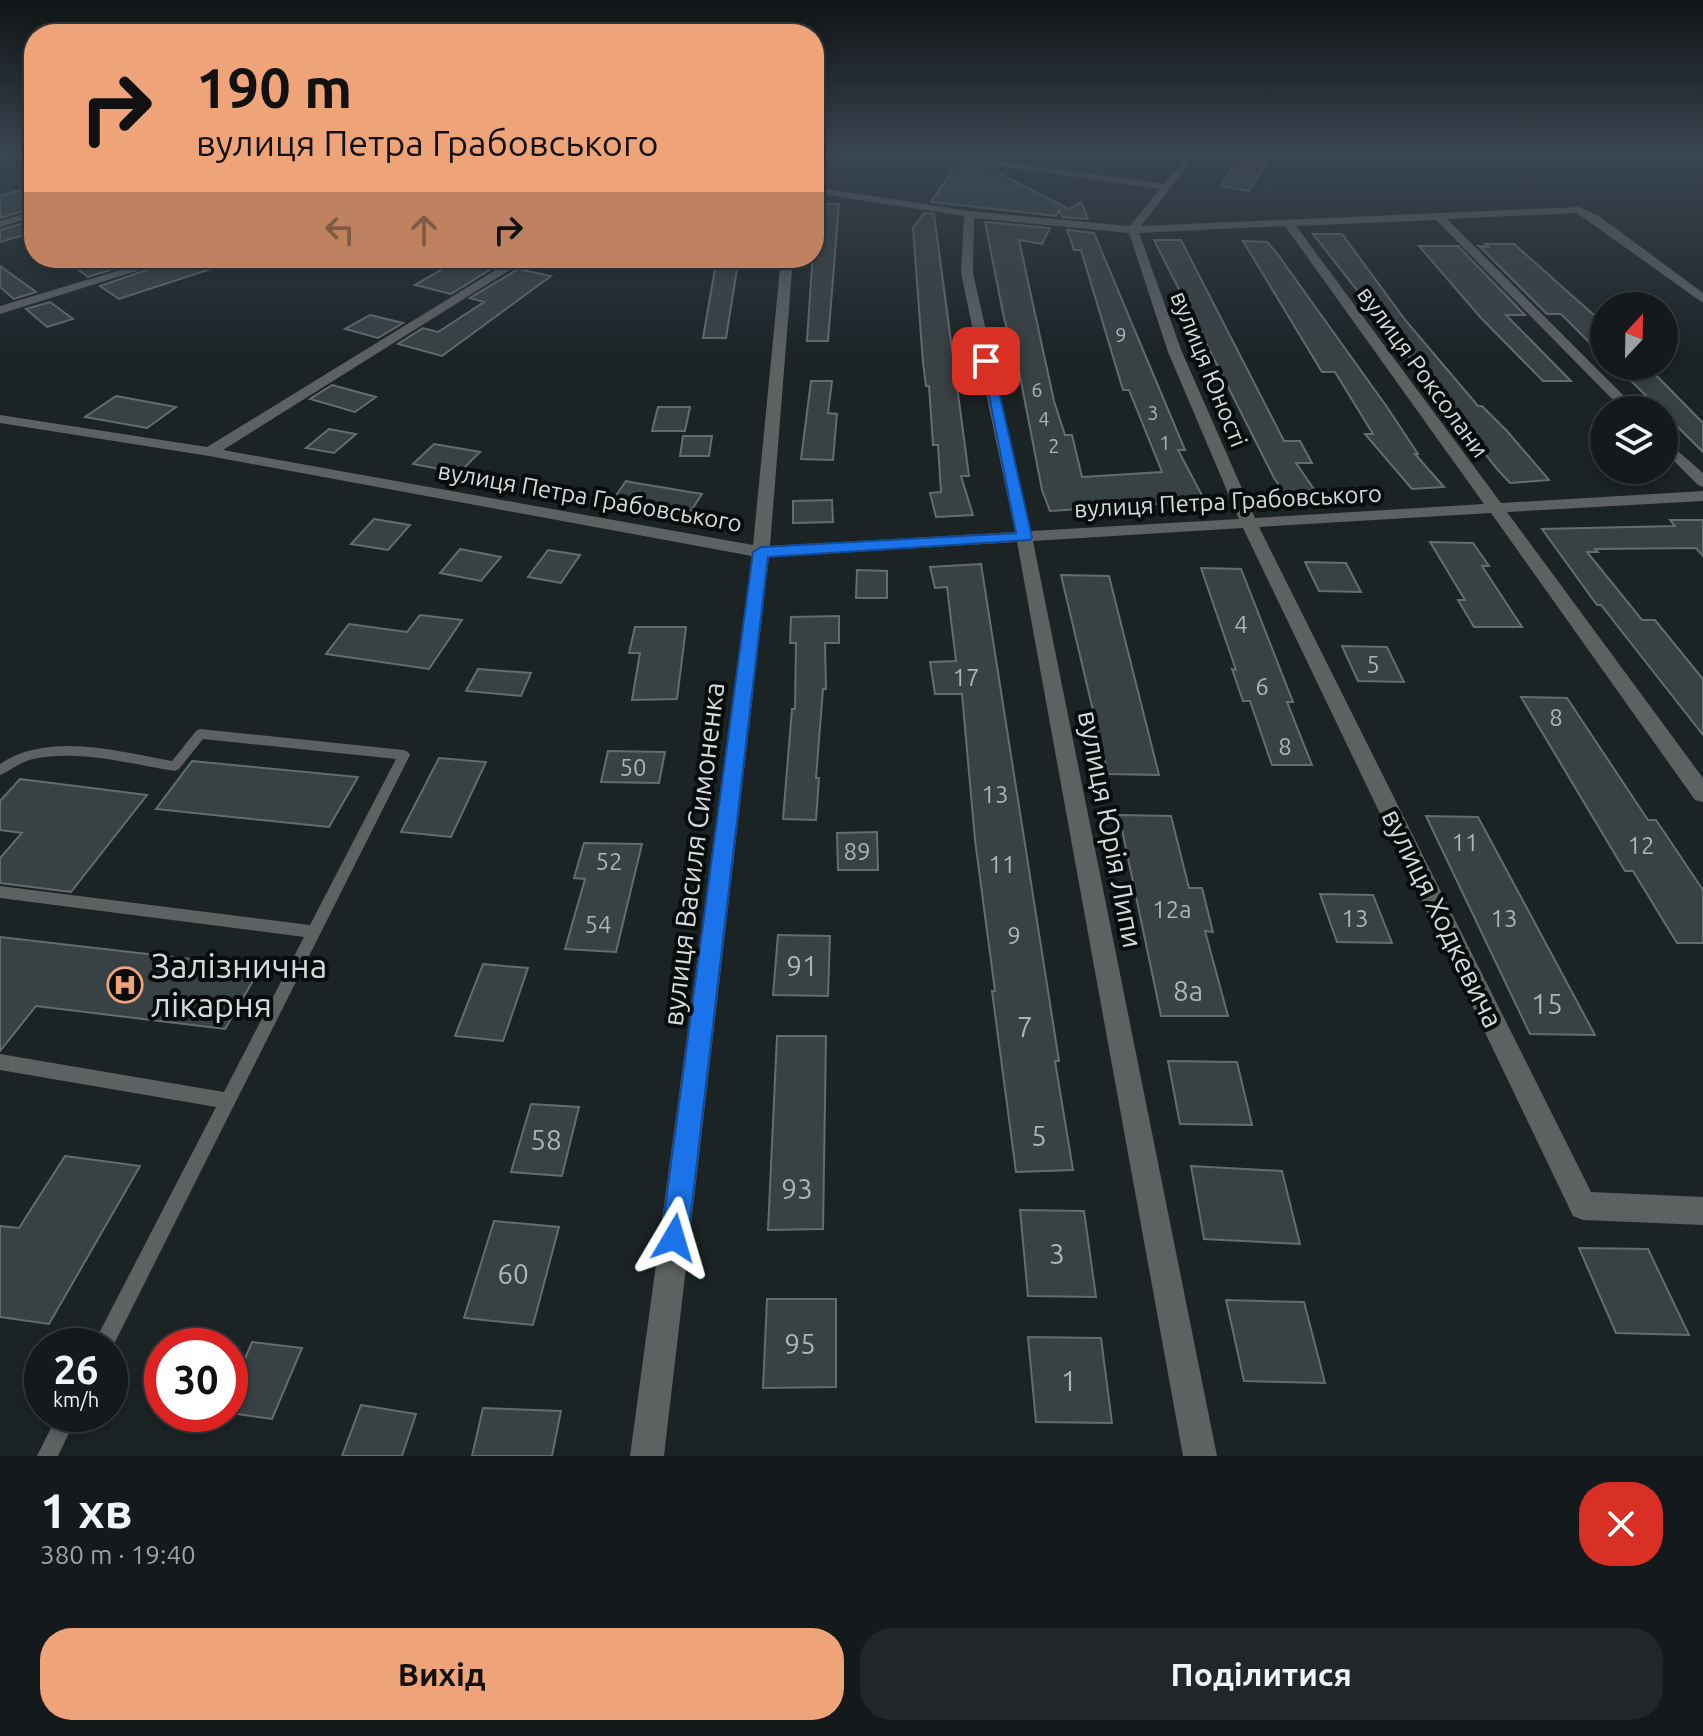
<!DOCTYPE html>
<html lang="uk">
<head>
<meta charset="utf-8">
<style>
	body { margin:0; font-family:Ubuntu,sans-serif; background:#212729; color:#f1f3f6; height:100vh; display:flex; flex-direction:column; font-size:30px; white-space:nowrap }
	* { box-sizing:border-box; margin:0 }
	p { font-size:26px; color:#9da1a3 }
	.icon { flex:none; width:44px; height:44px; fill:none; stroke:currentColor; stroke-width:2; stroke-linecap:round; stroke-linejoin:round }
	.map { position:relative; height:1456px; overflow:hidden }
	.sheet { display:flex; flex-direction:column; background:#141a1c; flex:1 }
	.sheet>* { flex:none }
	.banner { position:absolute; left:24px; top:24px; width:800px; height:244px; border-radius:32px; box-shadow:0 4px 12px #0003,0 0 0 2px #33383b; background:#efa378; color:#111; overflow:hidden }
	.needle { width:52px; rotate:22deg }
	.buttons { position:absolute; left:1590px; top:292px; display:grid; gap:16px }
	.buttons a { display:grid; place-items:center; width:88px; height:88px; border-radius:50%; background:#141a1c; box-shadow:0 4px 12px #0003,0 0 0 2px #33383b; font-size:40px }
	.speed { position:absolute; left:24px; top:1328px; display:flex; gap:16px; font-size:40px; font-weight:700; text-align:center }
	.speed>* { display:grid; place-content:center; width:104px; height:104px; border-radius:50%; background:#141a1c; box-shadow:0 4px 12px #0003,0 0 0 2px #33383b; line-height:1 }
	.speed small { font-size:20px; font-weight:400 }
	.speed .limit { border:12px solid #d22; background:#fff; color:#111 }
	.pin { position:absolute; display:grid; place-items:center; width:68px; height:68px; color:#fff; margin:-34px; border-radius:16px; box-shadow:0 4px 12px #0006 }
	.me { position:absolute; width:88px; margin:-44px; rotate:7deg; stroke-linejoin:round; filter:drop-shadow(0 0 6px #0008) }
	.turn { display:flex; align-items:center; gap:28px; height:168px; padding:0 40px; font-size:36px }
	.turn .icon { width:104px; height:104px; stroke-width:2.5 }
	.turn b { display:block; font-size:56px; line-height:68px }
	.lanes { display:flex; align-items:center; height:76px; padding:0 40px; background:#0003; justify-content:center; gap:40px; direction:ltr }
	.lanes .off { opacity:.35 }
	.round { display:grid; place-items:center; flex:none; width:84px; height:84px; border-radius:32px; background:#212729 }
	.overview { display:flex; align-items:center; justify-content:space-between; height:136px; padding:0 40px }
	h1 { font-size:48px; font-weight:600; line-height:60px }
	.primary-button { display:flex; gap:16px; margin-top:auto; padding:16px 40px }
	.primary-button a { flex:1; height:92px; border-radius:32px; background:#efa378; color:#111; font-size:32px; font-weight:600; line-height:92px; text-align:center }
	.primary-button a+a { background:#212729; color:#f1f3f6 }
	.map>svg:first-child { display:block }
</style>
</head>
<body>
<div class="map">
<svg width="1703" height="1456" viewBox="0 0 1703 1456">
	<rect width="100%" height="100%" fill="#1b2325"/>
	<path fill="#384143" stroke="#636d6f" stroke-width="2" d="M1240 157 1268 161 1249 191 1221 186Z
		M956 165 986 167 1069 209 1081 202 1088 219 1062 217 1059 210 1056 216 931 202Z
		M34 186V208L0 218V196Z
		M816 204H839L828 341H807Z
		M924 213 934 214 969 476H961L973 515 936 517 930 493 941 492 938 445H933L929 386H926L923 363 913 228Z
		M34 220V232L0 242V230Z
		M985 222 1050 228 1042 244 1019 240 1054 401 1065 435H1072L1082 477 1162 472 1129 390H1123L1081 250H1074L1067 230 1094 233 1185 450H1178L1205 501 1050 511 1042 490 1019 371 1004 318Z
		M1313 234H1342L1406 321 1478 406H1482L1507 431 1549 480 1510 483 1497 469Z
		M1154 240H1181L1284 441H1300L1312 463H1296L1318 495 1287 497 1274 478Z
		M1243 241 1267 242 1276 252 1387 407 1418 454H1415L1444 487 1412 489 1365 434H1373L1335 372H1322Z
		M1485 244H1514L1604 324V357L1561 314H1547L1479 246 1488 247Z
		M1419 246H1458L1525 315H1506L1571 381H1543L1481 318Z
		M100 258H150L88 277 73 266Z
		M181 258H228L229 263 119 299 100 286Z
		M462 258 499 264 451 294 415 285Z
		M716 263H738L726 338H703Z
		M0 266 36 292 14 299 0 287Z
		M518 269 551 276 442 356 398 344 423 328 438 332 484 302 470 298Z
		M50 302 73 319 47 327 26 309Z
		M370 315 403 323 378 338 345 329Z
		M1617 367H1648L1703 423V452Z
		M811 381H832L828 413 837 414 833 460 801 459Z
		M332 385 376 397 355 412 310 399Z
		M116 396 176 407 147 428 85 417Z
		M658 407H690L685 431H652Z
		M329 429 356 434 334 453 306 448Z
		M683 436H712L709 456H680Z
		M434 444 480 452 459 473 413 464Z
		M626 481 636 483 702 494 689 514 613 500Z
		M832 500 833 522 793 523V501Z
		M374 519 410 525 388 550 351 544Z
		M1670 520H1703V556L1696 548 1595 549 1598 552H1587L1642 620H1655L1703 679V735L1601 605H1597L1542 529 1675 526Z
		M1430 542 1473 543 1489 566H1482L1522 627H1474L1458 600H1465Z
		M460 549 501 557 481 581 440 573Z
		M548 550 580 555 561 583 528 577Z
		M1305 562 1346 563 1361 592 1319 591Z
		M981 564 1059 1061H1055L1073 1170 1016 1172 992 991H995L975 840 962 694H935L930 662 956 661 947 587 935 588 930 567Z
		M1201 568 1241 569 1293 702H1287L1312 765H1272L1250 701H1243L1232 669 1236 670Z
		M857 570 887 571V598H856Z
		M1061 575 1109 576 1159 775 1108 774Z
		M420 615 462 620 429 669 326 654 349 624 407 632Z
		M839 616V643H825L826 689H823L816 778H819L816 820 783 819 792 709H795L796 643H790L791 617Z
		M635 627H686L677 699 632 700 640 653H629Z
		M1342 646 1387 647 1404 682 1358 681Z
		M478 669 531 673 521 696 466 691Z
		M1521 697 1567 698 1648 820H1656L1703 890V943H1677L1633 871H1625Z
		M608 751 665 752 659 783 601 782Z
		M439 758 486 762 451 837 401 832Z
		M192 761 358 777 329 827 156 809Z
		M20 779 147 795 71 892 0 883V858L22 833 0 830V801Z
		M1119 815 1171 816 1189 888H1202L1213 932 1205 931 1228 1016H1161Z
		M1426 816 1478 817 1595 1035 1530 1034Z
		M877 832 878 870H838L837 833Z
		M584 843 642 844 616 952 565 949 585 879 574 878Z
		M1320 894 1373 895 1392 943 1337 942Z
		M778 935 830 936 828 996 773 995Z
		M0 937 261 967 225 1029 36 1006 0 1051Z
		M483 964 528 968 503 1041 455 1036Z
		M777 1036H826L823 1229 768 1230Z
		M1168 1061 1237 1062 1252 1125 1180 1124Z
		M531 1104 579 1107 562 1176 511 1172Z
		M65 1156 140 1166 49 1324 0 1317V1226L19 1228Z
		M1191 1166 1282 1171 1300 1244 1204 1239Z
		M1020 1210 1084 1211 1096 1297 1028 1296Z
		M494 1221 559 1227 533 1325 464 1318Z
		M1579 1248 1648 1249 1689 1335 1616 1333Z
		M767 1299H836V1387L763 1388Z
		M1226 1300 1304 1302 1325 1383 1244 1381Z
		M1028 1337 1101 1338 1112 1423 1036 1422Z
		M252 1342 302 1348 272 1419 230 1413V1393Z
		M361 1405 416 1414 402 1456H342Z
		M483 1408 561 1411 552 1456H472Z"/>
	<g fill="none" stroke-linecap="round" stroke-linejoin="round">
		<path fill="#5d6162" fill-rule="evenodd" d="M200 729 404 750 408 752 410 755 110 1352V1346H94L96 1339 216 1107 0 1070V1054L224 1092 304 937 0 898V886L310 925 396 759 203 739 179 769 175 771C130 764 79 749 33 759 20 762 12 770 0 775V764C49 731 119 752 172 761L196 731Z
			M58 1414H78L58 1456H37Z"/>
		<path fill="#5d6162" fill-rule="evenodd" d="M916 154H944L1164 184 1188 154H1197L1141 226 1579 207 1599 216 1703 293V303L1577 213 1447 219 1638 410H1623L1436 220 1296 226 1501 503 1703 491V501L1507 512 1703 778V802L1695 800 1491 513 1259 527 1591 1192 1703 1197V1225L1583 1220 1573 1216 1243 528 1033 541 1217 1456H1183L1017 542 769 557 664 1456H630L752 556 209 456 0 423V415L207 447 515 258H529L223 450 753 545 781 258H793L770 546 1015 532 961 273 964 216 814 193V187L969 211 1130 226 1160 189ZM974 218 1129 233 1168 352 1239 519 1031 531 973 273ZM1285 226 1484 504 1255 518 1182 352 1139 233Z
			M34 211V217L0 227V221Z
			M160 258H178L0 314V306Z
			M1664 439 1703 473V487L1698 485 1664 451Z"/>
	</g>
	<linearGradient id="sky" x2="0" y2="1"><stop stop-color="#0f1314"/><stop offset="0.43" stop-color="#394551"/><stop offset="1" stop-color="#394551" stop-opacity="0"/></linearGradient>
	<rect width="1703" height="358" fill="url(#sky)"/>
	<path fill="#1a73e8" stroke="#114b97" stroke-width="2" d="M982 359 992 361 1032 537 1030 540 768 557 688 1238 684 1247 674 1251 665 1247 661 1238 753 552 761 547 1016 533Z"/>
	<defs>
		<symbol id="hospital-ring" viewBox="-11 -11 22 22"><circle r="9.5" fill="#080c0d" stroke="#efa378" stroke-width="1.5"/><path d="M-5-5h3v3.5h4V-5h3V5h-3V1.5h-4V5h-3Z" fill="#efa378"/></symbol>
	</defs>
	<g fill-rule="evenodd">
		<use href="#hospital-ring" x="105" y="965" width="40" height="40"/>
	</g>
	<g text-anchor="middle" dominant-baseline="central" stroke-width="8" stroke-linejoin="round" paint-order="stroke">
		<g font-size="20" fill="#aeb4b6">
			<text x="1121" y="334">9</text>
			<text x="1037" y="389">6</text>
			<text x="1153" y="412">3</text>
			<text x="1044" y="418">4</text>
			<text x="1165" y="442">1</text>
			<text x="1054" y="445">2</text>
		</g>
		<g font-size="24" fill="#d5dbdc" stroke="#080c0d">
			<text transform="translate(1209 369) rotate(68)">вулиця Юності</text>
			<text transform="translate(1423 372) rotate(54)">вулиця Роксолани</text>
			<text transform="translate(590 497) rotate(10)">вулиця Петра Грабовського</text>
			<text transform="translate(1228 501) rotate(-3)">вулиця Петра Грабовського</text>
		</g>
		<g font-size="24" fill="#aeb4b6">
			<text x="1241" y="624">4</text>
			<text x="1373" y="664">5</text>
			<text x="966" y="677">17</text>
			<text x="1262" y="686">6</text>
			<text x="1556" y="717">8</text>
			<text x="1285" y="746">8</text>
			<text x="633" y="767">50</text>
			<text x="995" y="794">13</text>
			<text x="1465" y="842">11</text>
			<text x="1641" y="845">12</text>
			<text x="857" y="851">89</text>
			<text x="609" y="861">52</text>
			<text x="1002" y="864">11</text>
			<text x="1172" y="909">12а</text>
			<text x="1355" y="918">13</text>
			<text x="1504" y="918">13</text>
			<text x="598" y="924">54</text>
			<text x="1014" y="935">9</text>
		</g>
		<g font-size="28" fill="#d5dbdc" stroke="#080c0d">
			<text transform="translate(1111 829) rotate(79)">вулиця Юрія Липи</text>
			<text transform="translate(693 854) rotate(-83)">вулиця Василя Симоненка</text>
			<text transform="translate(1443 918) rotate(64)">вулиця Ходкевича</text>
		</g>
		<g font-size="28" fill="#aeb4b6">
			<text x="802" y="965">91</text>
			<text x="1188" y="990">8а</text>
			<text x="1547" y="1003">15</text>
			<text x="1025" y="1026">7</text>
			<text x="1039" y="1135">5</text>
			<text x="546" y="1139">58</text>
			<text x="797" y="1188">93</text>
			<text x="1057" y="1253">3</text>
			<text x="513" y="1273">60</text>
			<text x="800" y="1343">95</text>
			<text x="1069" y="1380">1</text>
		</g>
		<g font-size="34" fill="#d5dbdc" stroke="#080c0d" text-anchor="start">
			<text x="151" y="965">Залізнична<tspan x="151" dy="39">лікарня</tspan></text>
		</g>
	</g>
</svg>
<div class="buttons">
<a><svg class="needle" viewBox="-14 -14 28 28"><path d="M0-13l5 13h-10z" fill="#e53935"/><path d="M0 13l5-13h-10z" fill="#9da1a3"/></svg></a>
<a><svg class="icon" aria-label="layers" viewBox="0 0 24 24"><path d="M12 4l9 5-9 5-9-5zM3 14l9 5 9-5"/></svg></a>
</div>
<div class="speed"><div>26<small>km/h</small></div><div class="limit">30</div></div>
<div class="pin" style="left:986px;top:361px;background:#d93025"><svg class="icon" aria-label="arrive" viewBox="0 0 24 24"><path d="M6 21V4h12l-3 4 3 4H6"/></svg></div>
<svg class="me" style="left:674px;top:1238px" viewBox="-20 -20 40 40"><path d="M0-17L14 15 0 8-14 15z" fill="#1a73e8" stroke="#fff" stroke-width="4"/></svg>
<div class="banner">
<div class="turn"><svg class="icon" aria-label="right" viewBox="0 0 24 24"><path d="M7 20v-9h11M14 6l5 5-5 5"/></svg><div><b>190 m</b>вулиця Петра Грабовського</div></div>
<div class="lanes"><svg class="icon off" aria-label="left" viewBox="0 0 24 24"><path d="M17 20v-9H6M10 6l-5 5 5 5"/></svg><svg class="icon off" aria-label="ahead" viewBox="0 0 24 24"><path d="M12 20V5M6 11l6-6 6 6"/></svg><svg class="icon" aria-label="right" viewBox="0 0 24 24"><path d="M7 20v-9h11M14 6l5 5-5 5"/></svg></div>
</div>
</div>
<section class="sheet">
<div class="overview"><div><h1>1 хв</h1><p>380 m · 19:40</p></div><a class="round" style="background:#d93025;color:#fff"><svg class="icon" aria-label="close" viewBox="0 0 24 24"><path d="M6 6l12 12M18 6L6 18"/></svg></a></div>
<div class="primary-button"><a>Вихід</a><a>Поділитися</a></div>
</section>
</body>
</html>
